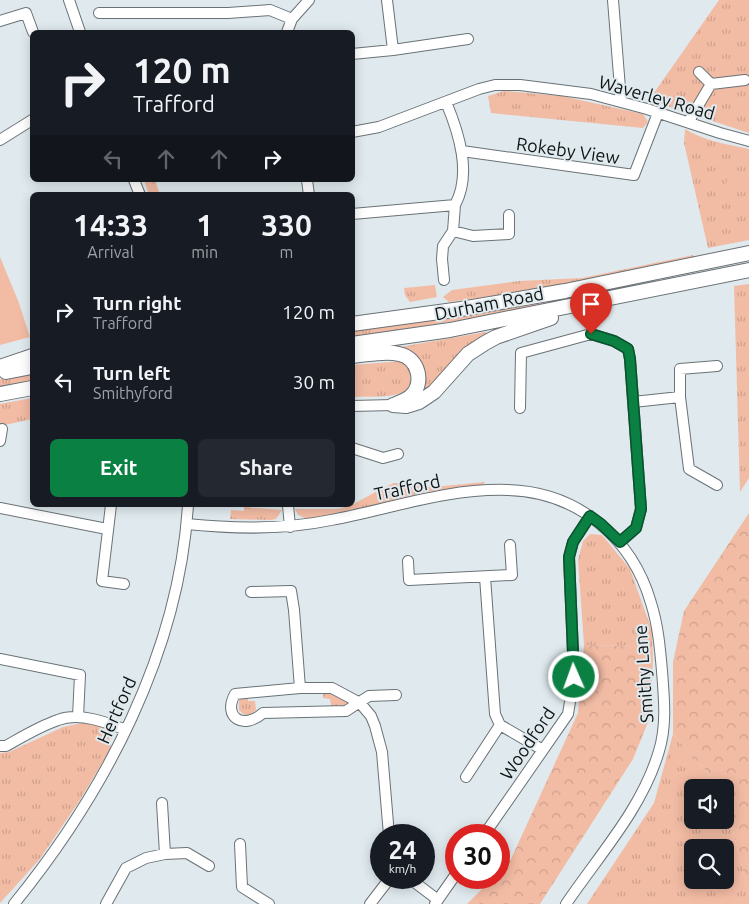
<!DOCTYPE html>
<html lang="en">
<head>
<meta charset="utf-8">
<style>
	body { margin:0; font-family:Ubuntu,sans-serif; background:#242831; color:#f1f3f6; height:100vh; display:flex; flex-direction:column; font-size:19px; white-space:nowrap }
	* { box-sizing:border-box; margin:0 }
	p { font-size:16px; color:#9ea1a6 }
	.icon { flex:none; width:28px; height:28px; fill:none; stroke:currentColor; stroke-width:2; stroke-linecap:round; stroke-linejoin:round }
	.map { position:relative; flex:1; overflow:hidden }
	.sheet { position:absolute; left:30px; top:192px; width:325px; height:315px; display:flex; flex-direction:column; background:#171b24; border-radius:8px; box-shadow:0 2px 12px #0003 }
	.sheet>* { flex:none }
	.hud { position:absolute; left:30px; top:30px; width:325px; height:152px; border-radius:8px; box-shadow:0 2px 12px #0003; background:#171b24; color:#f1f3f6; overflow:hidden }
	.tools { position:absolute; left:684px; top:779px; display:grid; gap:10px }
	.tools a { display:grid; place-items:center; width:50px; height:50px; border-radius:8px; background:#171b24; box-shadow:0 2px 12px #0003; font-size:25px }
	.speed { position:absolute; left:370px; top:824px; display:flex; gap:10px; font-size:25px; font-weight:700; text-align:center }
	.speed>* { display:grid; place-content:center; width:65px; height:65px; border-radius:50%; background:#171b24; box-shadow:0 2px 12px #0003; line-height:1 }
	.speed small { font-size:12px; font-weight:400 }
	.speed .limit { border:8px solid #d22; background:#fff; color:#111 }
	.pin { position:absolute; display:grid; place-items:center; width:42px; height:42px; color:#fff; margin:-51px -21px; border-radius:50% 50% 50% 0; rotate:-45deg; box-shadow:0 0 5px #0007 }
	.pin .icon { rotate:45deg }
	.me { position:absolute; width:55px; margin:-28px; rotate:358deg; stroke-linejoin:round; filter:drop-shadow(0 0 4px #0008) }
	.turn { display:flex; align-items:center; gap:18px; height:105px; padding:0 20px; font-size:22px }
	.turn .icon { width:65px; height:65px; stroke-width:2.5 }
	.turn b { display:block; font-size:35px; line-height:42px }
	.lanes { display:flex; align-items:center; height:48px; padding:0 20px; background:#0003; justify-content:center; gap:25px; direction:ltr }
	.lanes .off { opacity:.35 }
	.eta { display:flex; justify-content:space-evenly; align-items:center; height:85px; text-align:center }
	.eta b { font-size:30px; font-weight:600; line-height:35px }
	.primary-button { display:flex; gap:10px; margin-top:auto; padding:10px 20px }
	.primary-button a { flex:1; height:58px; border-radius:8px; background:#0b8043; color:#fff; font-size:20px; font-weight:600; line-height:58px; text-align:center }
	.primary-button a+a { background:#242831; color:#f1f3f6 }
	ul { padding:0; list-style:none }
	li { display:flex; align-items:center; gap:15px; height:70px; padding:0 20px }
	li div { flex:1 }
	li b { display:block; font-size:19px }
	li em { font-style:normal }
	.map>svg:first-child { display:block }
</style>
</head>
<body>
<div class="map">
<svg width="749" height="904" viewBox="0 0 749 904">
	<defs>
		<pattern id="grass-tufts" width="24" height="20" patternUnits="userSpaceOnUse" patternTransform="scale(1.25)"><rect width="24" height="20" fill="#f2bba4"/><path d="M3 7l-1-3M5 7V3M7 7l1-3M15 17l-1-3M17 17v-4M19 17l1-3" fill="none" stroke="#cea08c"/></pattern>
		<pattern id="forest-crowns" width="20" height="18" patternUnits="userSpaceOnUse" patternTransform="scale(1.25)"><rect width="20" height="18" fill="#f2bba4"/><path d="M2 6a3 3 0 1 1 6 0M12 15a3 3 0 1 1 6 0" fill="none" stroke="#cea08c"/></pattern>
	</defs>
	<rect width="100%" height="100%" fill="#e0eaee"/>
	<path fill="url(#grass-tufts)" fill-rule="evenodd" d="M719 0H749V133L649 100Z
		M504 91 562 96 643 114 648 122 643 128 491 113 488 96Z
		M685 129C704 141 727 144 749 149V240L708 248 684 143Z
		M144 180H155L160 195H149Z
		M693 255 694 258C613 275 531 292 449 302L443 297 452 290 519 281 582 278Z
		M749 284V478L740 492 734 286Z
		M435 285 437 297 410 302 405 295 404 288Z
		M591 294 487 316 353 337 352 328Z
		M486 332 488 335 417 398 411 353 400 347Z
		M403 361C435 402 376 396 353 397L352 365Z
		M32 373V383L0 388V379Z
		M32 398V419L0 426V404Z
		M485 482 482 485 425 492 338 514 307 519 298 515 295 509H338L352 505 379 490 394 483 433 487Z
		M244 507 282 510 276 519 271 520 230 519 231 510 244 511Z
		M590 534 602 535 630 569 652 631 653 660 634 646 584 645 578 560 583 541Z
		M323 693 333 694 347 699 348 702 345 705 331 706 330 699 323 698Z
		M248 696V701H255L256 710 248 716 243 714 239 710V701L242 697Z
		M82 723 102 726 109 736 111 748 80 800 39 860 0 903V753L9 752 63 727Z
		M673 734 721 787 692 788V820H725V799L749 895V904H587L654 803ZM692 848H725V880H692Z"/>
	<path fill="url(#forest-crowns)" d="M749 513V895L725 799V788L721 787 673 734V662L684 611Z
		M584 645 634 646 653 660 649 720 633 759 540 904H467L493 878H499V871L511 859 578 713Z"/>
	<path fill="#f2bba4" d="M729 169 749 173V193L725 189Z
		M0 257 19 303 30 337 0 345Z"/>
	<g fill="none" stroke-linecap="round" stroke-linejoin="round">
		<defs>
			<path id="minor" d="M69 0 80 32
				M387 0 393 50
				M613 0 621 101
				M99 13H228L270 10 292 19
				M0 21 26 13 33 32
				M287 32 292 19 309 0
				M352 54 393 50 468 39
				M699 72 711 84
				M689 121 711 84 745 80
				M352 132 379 127 479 89 495 85H520L591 94 647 109 720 133 749 141
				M0 140 32 120
				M462 151 634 175 658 113
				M134 180 140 195
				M307 180 309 195
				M352 214 455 205C472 174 459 133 446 102
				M453 231 473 236 509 234V215
				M444 280 442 259 443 246 453 231 455 205
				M633 402 680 397
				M352 406 393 405
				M520 408 521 353 591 334 614 341 628 349 630 359 641 509 636 528 620 542
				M0 441 2 429
				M352 448 383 458 398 454
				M717 485 689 469 680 397V369L717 366
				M111 505 102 581 124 584
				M288 505 290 527
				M0 508 107 529
				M187 524C236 529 283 530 331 520 390 509 447 488 508 490 577 492 632 537 651 603 658 625 660 648 662 671 664 698 667 725 659 751 642 809 599 855 566 904
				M408 561 409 580 512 575 510 545
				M485 577 495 714 500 725 543 750
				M251 592 291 591 294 610 300 688
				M0 659 80 675 78 717
				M0 746H6C22 737 40 726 58 720 79 712 106 722 126 730
				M466 777 500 725
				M162 803 165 854
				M389 835 382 752 375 726 371 716 360 703 332 688H300L235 694C222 718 244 730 263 713L346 711 369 696 396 695
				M484 835 568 714 574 677 569 557 573 542 590 516
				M240 844 242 887 269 904
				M409 878 438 900
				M14 904C105 792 179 652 188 505
				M106 904 126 868 146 858 165 854 187 853 209 866
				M370 904 390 878
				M435 904 456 874"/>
			<path id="major" d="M352 324 461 309 565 291 749 253
				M352 344 450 330 749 270
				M352 356C367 355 385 350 399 354 419 358 425 384 410 397 406 400 401 402 396 404
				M0 367 32 356
				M6 372 32 367
				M0 394 32 388
				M393 405 406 406 419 402 434 392 468 354 485 343 496 337 551 318"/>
		</defs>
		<use href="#minor" stroke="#6a7276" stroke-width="12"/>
		<use href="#major" stroke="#6a7276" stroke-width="16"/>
		<use href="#minor" stroke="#fff" stroke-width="10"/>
		<use href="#major" stroke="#fff" stroke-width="14"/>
	</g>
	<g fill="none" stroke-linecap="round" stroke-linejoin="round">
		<defs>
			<path id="route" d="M574 677 569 557 573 542 590 516 601 524 620 542 636 528 641 509 630 359 628 349 614 341 591 334"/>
		</defs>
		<use href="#route" stroke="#07532c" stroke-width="12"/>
		<use href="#route" stroke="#0b8043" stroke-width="9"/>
	</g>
	<g text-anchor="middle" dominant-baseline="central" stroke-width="4" stroke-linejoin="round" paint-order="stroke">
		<g font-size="18" fill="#0f1314" stroke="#e0eaee">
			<text transform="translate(657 97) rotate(16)">Waverley Road</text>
			<text transform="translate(568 150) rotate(8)">Rokeby View</text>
			<text transform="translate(489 303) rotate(-11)">Durham Road</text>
			<text transform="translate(407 487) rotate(-12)">Trafford</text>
			<text transform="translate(643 674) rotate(-94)">Smithy Lane</text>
			<text transform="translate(116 710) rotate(-66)">Hertford</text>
			<text transform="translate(527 743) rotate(-56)">Woodford</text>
		</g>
	</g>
</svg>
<div class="tools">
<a><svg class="icon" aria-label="sound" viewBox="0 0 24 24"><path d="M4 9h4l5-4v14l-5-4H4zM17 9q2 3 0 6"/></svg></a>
<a><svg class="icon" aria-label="search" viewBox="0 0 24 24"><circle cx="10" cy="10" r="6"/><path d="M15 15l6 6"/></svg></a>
</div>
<div class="speed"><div>24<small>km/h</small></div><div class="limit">30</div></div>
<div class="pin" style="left:591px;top:334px;background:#d93025"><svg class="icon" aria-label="arrive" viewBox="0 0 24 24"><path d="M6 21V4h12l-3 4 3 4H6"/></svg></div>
<svg class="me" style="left:574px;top:677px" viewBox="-20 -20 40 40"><circle r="17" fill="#0b8043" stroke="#fff" stroke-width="3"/><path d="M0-11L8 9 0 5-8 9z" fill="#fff"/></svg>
<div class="hud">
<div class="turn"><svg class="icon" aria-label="right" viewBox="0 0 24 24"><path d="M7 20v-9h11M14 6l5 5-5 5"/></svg><div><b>120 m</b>Trafford</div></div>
<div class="lanes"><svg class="icon off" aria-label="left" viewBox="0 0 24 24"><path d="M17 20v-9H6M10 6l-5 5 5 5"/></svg><svg class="icon off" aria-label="ahead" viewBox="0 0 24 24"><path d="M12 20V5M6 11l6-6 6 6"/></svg><svg class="icon off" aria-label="ahead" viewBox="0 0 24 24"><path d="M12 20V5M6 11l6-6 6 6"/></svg><svg class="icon" aria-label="right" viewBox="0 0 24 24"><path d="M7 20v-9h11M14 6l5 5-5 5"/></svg></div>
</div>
<section class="sheet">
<div class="eta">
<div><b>14:33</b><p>Arrival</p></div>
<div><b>1</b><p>min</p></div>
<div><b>330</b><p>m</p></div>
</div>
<ul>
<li><svg class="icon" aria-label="right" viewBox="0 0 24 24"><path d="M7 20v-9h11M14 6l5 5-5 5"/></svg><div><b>Turn right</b><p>Trafford</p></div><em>120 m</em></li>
<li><svg class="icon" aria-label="left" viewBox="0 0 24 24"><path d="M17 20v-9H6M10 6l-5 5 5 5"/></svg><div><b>Turn left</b><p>Smithyford</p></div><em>30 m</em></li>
</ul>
<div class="primary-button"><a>Exit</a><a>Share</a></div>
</section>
</div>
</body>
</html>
